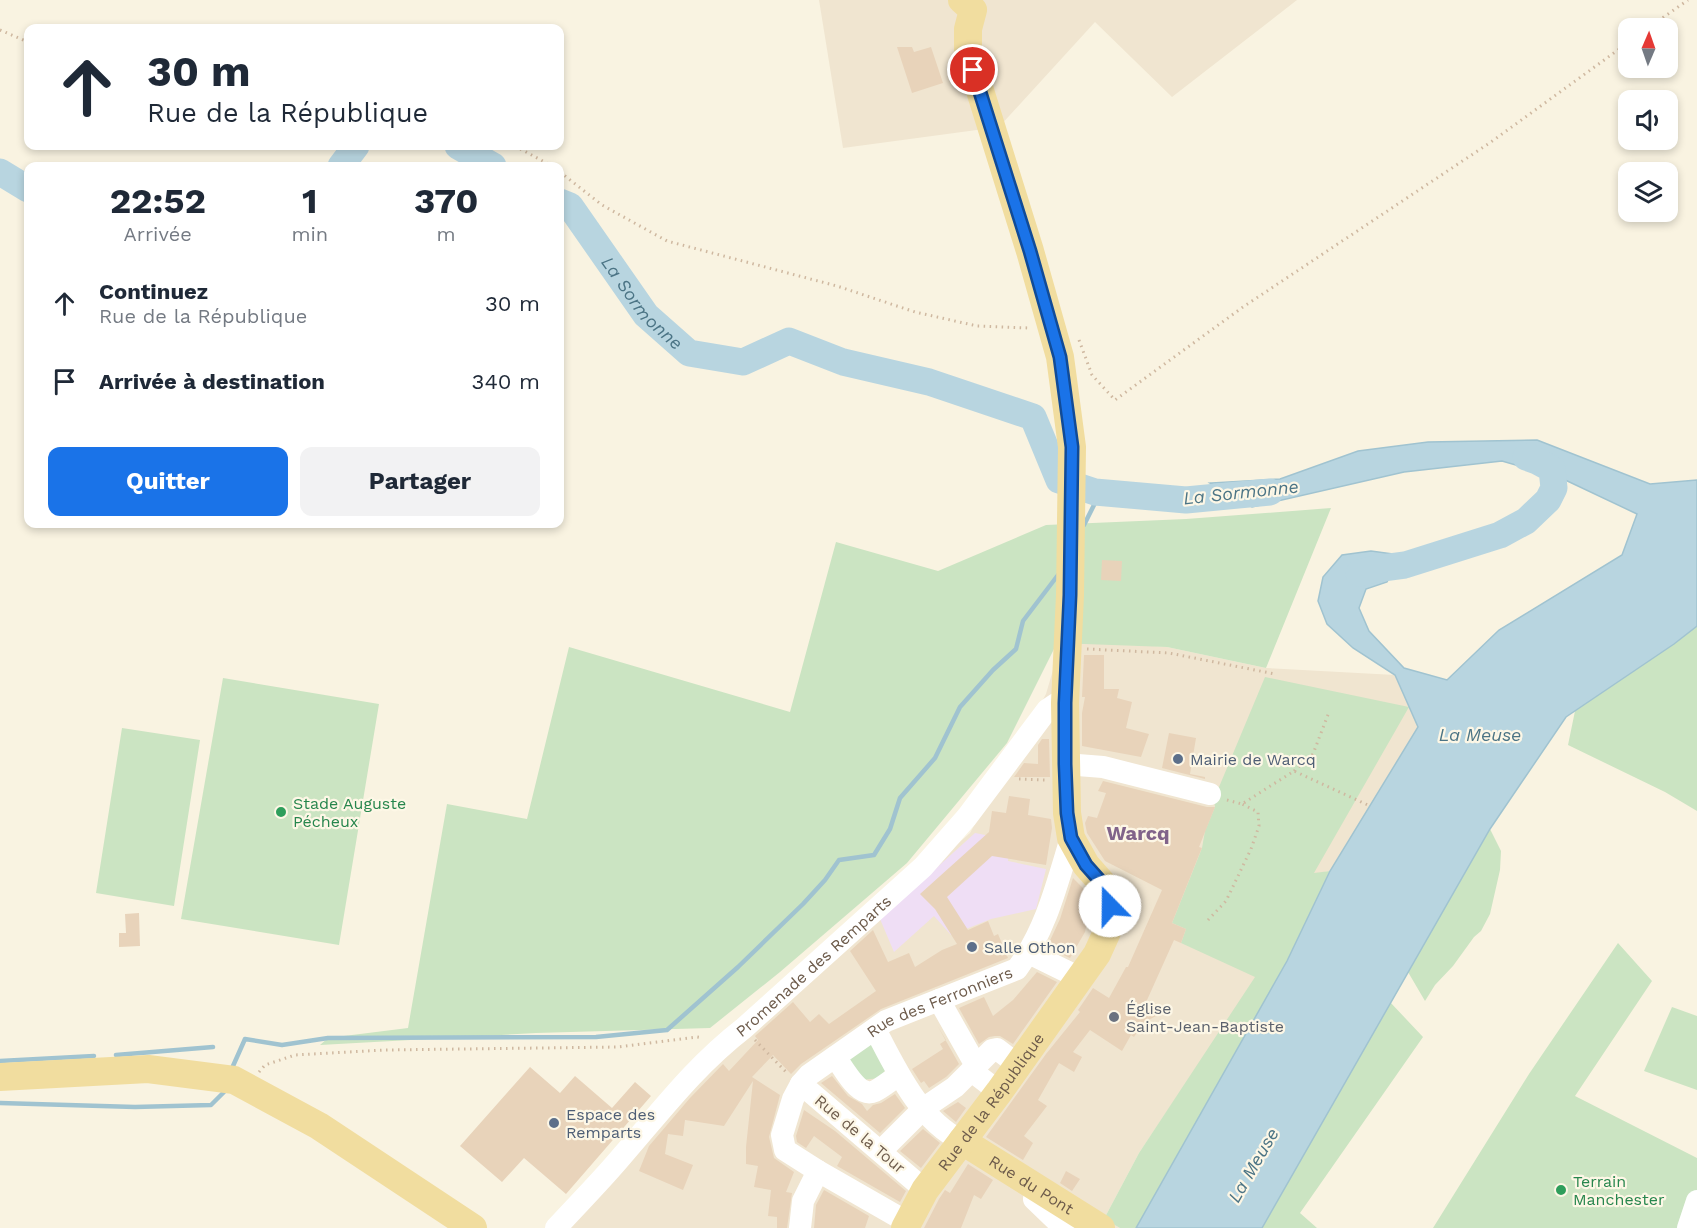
<!DOCTYPE html>
<html lang="fr">
<head>
<meta charset="utf-8">
<style>
	body { margin:0; font-family:"Work Sans",sans-serif; background:#f2f2f3; color:#1f2937; height:100vh; display:flex; flex-direction:column; font-size:22px; white-space:nowrap }
	* { box-sizing:border-box; margin:0 }
	p { font-size:20px; color:#747a83 }
	.icon { flex:none; width:33px; height:33px; fill:none; stroke:currentColor; stroke-width:2; stroke-linecap:round; stroke-linejoin:round }
	.map { position:relative; flex:1; overflow:hidden }
	.details { position:absolute; left:24px; top:162px; width:540px; height:366px; display:flex; flex-direction:column; background:#fff; border-radius:12px; box-shadow:0 3px 9px #0003 }
	.details>* { flex:none }
	.guide { position:absolute; left:24px; top:24px; width:540px; height:126px; border-radius:12px; box-shadow:0 3px 9px #0003; background:#fff; color:#1f2937; overflow:hidden }
	.needle { width:39px; rotate:2deg }
	.tools { position:absolute; left:1618px; top:18px; display:grid; gap:12px }
	.tools a { display:grid; place-items:center; width:60px; height:60px; border-radius:12px; background:#fff; box-shadow:0 3px 9px #0003; font-size:30px }
	.pin { position:absolute; display:grid; place-items:center; width:51px; height:51px; color:#fff; margin:-26px; border:3px solid #fff; border-radius:50%; box-shadow:0 2px 6px #0007 }
	.me { position:absolute; width:66px; margin:-33px; rotate:338deg; stroke-linejoin:round; filter:drop-shadow(0 0 4px #0008) }
	.turn { display:flex; align-items:center; gap:21px; height:126px; padding:0 24px; font-size:27px }
	.turn .icon { width:78px; height:78px; stroke-width:2.5 }
	.turn b { display:block; font-size:42px; line-height:51px }
	.eta { display:flex; justify-content:space-evenly; align-items:center; height:102px; text-align:center }
	.eta b { font-size:36px; font-weight:700; line-height:42px }
	.button { display:flex; gap:12px; margin-top:auto; padding:12px 24px }
	.button a { flex:1; height:69px; border-radius:12px; background:#1a73e8; color:#fff; font-size:24px; font-weight:700; line-height:69px; text-align:center }
	.button a+a { background:#f2f2f3; color:#1f2937 }
	ul { padding:0; list-style:none }
	li { display:flex; align-items:center; gap:18px; height:78px; padding:0 24px }
	li div { flex:1 }
	li b { display:block; font-size:22px }
	li em { font-style:normal }
	.map>svg:first-child { display:block }
</style>
</head>
<body>
<div class="map">
<svg width="1697" height="1228" viewBox="0 0 1697 1228">
	<rect width="100%" height="100%" fill="#f9f3e1"/>
	<path fill="#f0e5d0" d="M819 0H1297L1172 97 1095 22 999 127 843 148Z
		M1062 639 1167 647 1266 668 1395 675 1418 727 1330 871 1313 874 1247 992 1139 1153 1104 1219 1120 1228H569L728 1047 970 833 1046 694Z"/>
	<path fill="#efdef5" d="M975 833 1001 838 1010 844 1008 861 1046 869 1036 909 991 919 951 935 934 916 894 952 880 919Z"/>
	<path fill="#cbe4c2" d="M1331 508 1266 668 1167 647 1057 643 1007 743 907 863 780 972 710 1028 536 1033 320 1045 328 1038 408 1028 447 804 527 819 569 647 790 712 836 542 938 571 1046 525 1186 519Z
		M1697 626V811L1665 792 1568 745 1575 711 1674 644Z
		M1265 677 1409 707 1314 873 1330 871 1287 961 1136 1228H1120L1104 1219 1139 1153 1255 977 1181 943 1186 929 1172 923 1202 848 1205 831 1215 807 1214 799Z
		M223 678 379 704 339 945 181 919Z
		M122 728 200 740 174 906 96 893Z
		M1490 829 1501 851 1500 870 1490 914 1481 931 1474 937 1453 966 1435 985 1425 1001 1408 972Z
		M1618 943 1652 981 1575 1096 1697 1158V1228H1433L1529 1074Z
		M1390 1002 1423 1037 1300 1213 1317 1228H1262Z
		M1672 1007 1697 1016V1090L1644 1071Z
		M868 1042 875 1044 888 1065 881 1078 861 1080 848 1060Z"/>
	<path fill="#b8d5e0" stroke="#a0c3d0" stroke-width="1.5" d="M1537 440 1650 484 1697 480V626L1674 644 1566 717 1490 829 1262 1228H1136L1287 961 1330 871 1418 727 1395 675 1353 648 1327 624 1318 601 1323 577 1342 555 1371 551 1401 555 1387 582 1366 589 1359 608 1369 631 1404 668 1447 680 1499 630 1622 555 1637 514 1561 478 1502 461 1404 472 1252 507 1210 483 1280 479 1358 451 1428 442Z"/>
	<g fill="none" stroke-linecap="round" stroke-linejoin="round">
		<path stroke="#a0c3d0" stroke-width="4.5" d="M1084 525 1100 493
			M116 1055 213 1047
			M0 1061 94 1056
			M233 1066 245 1039 282 1045 328 1038 596 1037 667 1030 738 967 803 904 825 880 839 860 874 855 890 829 900 798 935 758 960 707 993 670 1016 649 1023 621 1058 575
			M0 1103 135 1107 211 1105 224 1092"/>
		<g stroke="#b8d5e0" stroke-width="27">
			<path d="M458 146 493 166"/>
			<path d="M341 166 356 146"/>
			<path d="M0 172 28 189"/>
			<path id="s1" d="M560 202 570 206 646 315 689 353 743 362 789 341 843 362 929 382 1033 417 1059 480 1095 492 1186 500 1270 492"/>
			<path d="M1359 573 1375 569 1405 565 1500 535 1526 521 1548 500 1554 488 1552 469 1537 461 1526 457"/>
		</g>
	</g>
	<path fill="#e8d3ba" d="M897 47H912L914 52 931 47 943 83 912 93Z
		M1102 560 1122 561 1121 581 1101 580Z
		M1084 655H1104V689H1119L1117 698 1132 702 1126 728 1149 734 1141 757 1082 746V713L1085 697H1082Z
		M1169 733 1196 738 1190 774 1205 777V779L1162 768Z
		M1042 739H1049L1050 777H1014L1024 763 1038 764V745Z
		M1103 781 1207 807H1215L1199 847 1202 848 1199 855 1172 923 1186 929 1181 943 1174 940 1143 1009 1156 1016 1143 1023 1134 1037 1131 1035 1122 1051 1090 1030 1073 1052 1082 1057 1074 1072 1059 1063 1038 1100 1047 1106 1024 1136 1033 1143 1023 1160 986 1137 1046 1054 1080 1012 1078 1010 1093 988 1109 998 1126 967H1128L1162 890 1105 861 1087 833 1085 823 1088 816 1097 818 1106 793 1098 791Z
		M1009 796 1030 799 1028 815 1051 819 1052 828 1046 865 992 856 947 897 968 930 988 921 994 936 998 934 1008 958 881 1009 801 1064 791 1074 773 1055 752 1077 780 1095 769 1137 774 1158 794 1172 786 1192 792 1193 787 1228H777V1217L768 1216 771 1190 754 1187 758 1166 746 1164V1147L753 1081 724 1126 685 1120 683 1136 668 1134 665 1154 693 1165 683 1190 639 1171 649 1146 690 1098 723 1064 729 1071 758 1040 755 1036 793 1002 810 1022 819 1014 829 1024 876 991 850 951 873 930 888 962 909 953 915 967 942 950 957 944 935 909 920 894 989 832 992 811 1006 813Z
		M1073 878 1087 892 1091 902 1085 932 1070 958 1055 951 1058 947 1052 949 1047 947 1060 919Z
		M139 913 140 946 119 947V933H126L125 914Z
		M1037 972 1057 982 1013 1044 1000 1036H995L989 1037 979 1044 959 1008 984 997 993 1016 1013 1000Z
		M937 1025 959 1064 946 1077 929 1088 924 1081 921 1083 912 1069 943 1049 940 1044 946 1040Z
		M530 1067 560 1093 575 1076 612 1108 635 1082 651 1096 566 1194 524 1158 502 1182 460 1146Z
		M832 1076 848 1096 862 1104 867 1111 873 1105 881 1103 895 1094 905 1108 880 1133 821 1083Z
		M958 1102 966 1108 956 1122 943 1111Z
		M804 1110 835 1131 906 1191 900 1202 837 1166 842 1157 814 1136 806 1148 797 1142 796 1136Z
		M923 1129 940 1143 921 1168 900 1151Z
		M968 1164 993 1180 981 1199 974 1195 961 1228H924L939 1199 945 1190 950 1193Z
		M1066 1171 1080 1179 1072 1191 1060 1183Z
		M824 1190 869 1216 865 1228H814L816 1205Z"/>
	<g fill="none" stroke-linecap="round" stroke-linejoin="round">
		<path stroke="#cfb8a0" stroke-width="3" stroke-dasharray="1.5 4.5" stroke-linecap="butt" d="M1648 28 1688 0
			M0 30 28 42
			M515 146 552 166
			M560 172 602 205 667 241 837 286 915 312 977 326 1029 328
			M1079 340 1092 375 1115 400 1243 307 1491 142 1629 42
			M1087 649 1169 653 1275 674
			M1294 771 1313 754 1329 712
			M1019 779 1046 780
			M1227 800 1242 804 1294 771 1370 806
			M1208 920 1226 901 1251 849 1259 826 1258 812 1242 804
			M755 1040 786 1072
			M259 1072 265 1065 295 1055 385 1050 618 1047 697 1037 703 1038"/>
		<g stroke="#fff" stroke-width="22">
			<path d="M1065 764 1103 767 1210 794"/>
			<path d="M1029 953 1080 978"/>
			<path d="M939 1000 974 1062 977 1075 999 1092"/>
			<path d="M875 1029C896 1069 919 1120 962 1141"/>
			<path d="M835 1057C844 1068 858 1099 875 1091 883 1087 891 1080 899 1075"/>
			<path d="M881 1151 924 1108 955 1087 992 1050 997 1049 1018 1065"/>
			<path d="M818 1171 907 1222"/>
			<path d="M1036 1187 1034 1199 1064 1228"/>
			<path id="s2" d="M925 1190 801 1084 809 1075 886 1021 1017 969C1046 930 1057 884 1071 838"/>
			<path id="s3" d="M556 1228C578 1204 601 1181 622 1156 662 1110 695 1066 744 1028L923 867 967 817 1047 710 1056 704 1065 703"/>
			<path d="M800 1228 803 1201 818 1171 785 1150 782 1135 793 1099 801 1084"/>
			<path d="M1688 1228 1697 1201"/>
		</g>
		<g stroke="#f1dd9f" stroke-width="28">
			<path d="M0 1077 148 1069 234 1080 319 1126 473 1228"/>
			<path id="s4" d="M962 1141 1101 1228"/>
			<path id="s5" d="M905 1228 925 1190 999 1092 1097 954 1107 932 1110 906 1102 883 1086 865 1071 838 1067 813 1065 703 1070 595 1072 447 1060 357 1030 251 968 52V29L973 10 962 0"/>
		</g>
	</g>
	<g fill="none" stroke-linecap="round" stroke-linejoin="round">
		<defs>
			<path id="route" d="M973 70 1030 251 1060 357 1072 447 1070 595 1065 703V764L1067 813 1071 838 1086 865 1102 883 1110 906"/>
		</defs>
		<use href="#route" stroke="#114b97" stroke-width="15"/>
		<use href="#route" stroke="#1a73e8" stroke-width="10"/>
	</g>
	<g fill="#5c6f8a" stroke="#fdf7e6" stroke-width="2">
		<circle cx="1178" cy="759" r="6"/>
		<circle cx="972" cy="947" r="6"/>
		<circle cx="554" cy="1123" r="6"/>
	</g>
	<g fill="#2e9e5b" stroke="#fdf7e6" stroke-width="2">
		<circle cx="281" cy="812" r="6"/>
		<circle cx="1561" cy="1190" r="6"/>
	</g>
	<circle fill="#6b7280" stroke="#fdf7e6" stroke-width="2" cx="1114" cy="1017" r="6"/>
	<g text-anchor="middle" dominant-baseline="central" stroke-width="4.5" stroke-linejoin="round" paint-order="stroke">
		<g font-size="16" fill="#4e5e75" stroke="#fdf7e6" text-anchor="start">
			<text x="1190" y="759">Mairie de Warcq</text>
			<text x="984" y="947">Salle Othon</text>
			<text x="566" y="1114">Espace des<tspan x="566" dy="18">Remparts</tspan></text>
		</g>
		<g font-size="16" fill="#27864d" stroke="#fdf7e6" text-anchor="start">
			<text x="293" y="803">Stade Auguste<tspan x="293" dy="18">Pécheux</tspan></text>
			<text x="1573" y="1181">Terrain<tspan x="1573" dy="18">Manchester</tspan></text>
		</g>
		<g font-size="16" fill="#6d5b4b" stroke="#fdf7e6">
			<text stroke="none"><textPath href="#s3" startOffset="368">Promenade des Remparts</textPath></text>
			<text stroke="none"><textPath href="#s2" startOffset="326">Rue des Ferronniers</textPath></text>
			<text stroke="none"><textPath href="#s5" startOffset="153">Rue de la République</textPath></text>
			<text transform="translate(860 1134) rotate(40)">Rue de la Tour</text>
			<text stroke="none"><textPath href="#s4" startOffset="82">Rue du Pont</textPath></text>
		</g>
		<g font-size="16" fill="#5b616d" stroke="#fdf7e6" text-anchor="start">
			<text x="1126" y="1008">Église<tspan x="1126" dy="18">Saint-Jean-Baptiste</tspan></text>
		</g>
		<g font-size="18" font-style="italic" fill="#4b7485" stroke="#fdf7e6">
			<text stroke="none"><textPath href="#s1" startOffset="132">La Sormonne</textPath></text>
			<text transform="translate(1241 492) rotate(-6)">La Sormonne</text>
			<text x="1480" y="734">La Meuse</text>
			<text transform="translate(1253 1165) rotate(-60)">La Meuse</text>
		</g>
		<g font-size="20" font-weight="bold" fill="#81638a" stroke="#fdf7e6">
			<text x="1138" y="833">Warcq</text>
		</g>
	</g>
</svg>
<div class="tools">
<a><svg class="needle" viewBox="-14 -14 28 28"><path d="M0-13l5 13h-10z" fill="#e53935"/><path d="M0 13l5-13h-10z" fill="#747a83"/></svg></a>
<a><svg class="icon" aria-label="sound" viewBox="0 0 24 24"><path d="M4 9h4l5-4v14l-5-4H4zM17 9q2 3 0 6"/></svg></a>
<a><svg class="icon" aria-label="layers" viewBox="0 0 24 24"><path d="M12 4l9 5-9 5-9-5zM3 14l9 5 9-5"/></svg></a>
</div>
<div class="pin" style="left:973px;top:70px;background:#d93025"><svg class="icon" aria-label="arrive" viewBox="0 0 24 24"><path d="M6 21V4h12l-3 4 3 4H6"/></svg></div>
<svg class="me" style="left:1110px;top:906px" viewBox="-20 -20 40 40"><circle r="19" fill="#fff"/><path d="M0-13L10 11 0 6-10 11z" fill="#1a73e8"/></svg>
<div class="guide">
<div class="turn"><svg class="icon" aria-label="ahead" viewBox="0 0 24 24"><path d="M12 20V5M6 11l6-6 6 6"/></svg><div><b>30 m</b>Rue de la République</div></div>
</div>
<section class="details">
<div class="eta">
<div><b>22:52</b><p>Arrivée</p></div>
<div><b>1</b><p>min</p></div>
<div><b>370</b><p>m</p></div>
</div>
<ul>
<li><svg class="icon" aria-label="ahead" viewBox="0 0 24 24"><path d="M12 20V5M6 11l6-6 6 6"/></svg><div><b>Continuez</b><p>Rue de la République</p></div><em>30 m</em></li>
<li><svg class="icon" aria-label="arrive" viewBox="0 0 24 24"><path d="M6 21V4h12l-3 4 3 4H6"/></svg><div><b>Arrivée à destination</b></div><em>340 m</em></li>
</ul>
<div class="button"><a>Quitter</a><a>Partager</a></div>
</section>
</div>
</body>
</html>
